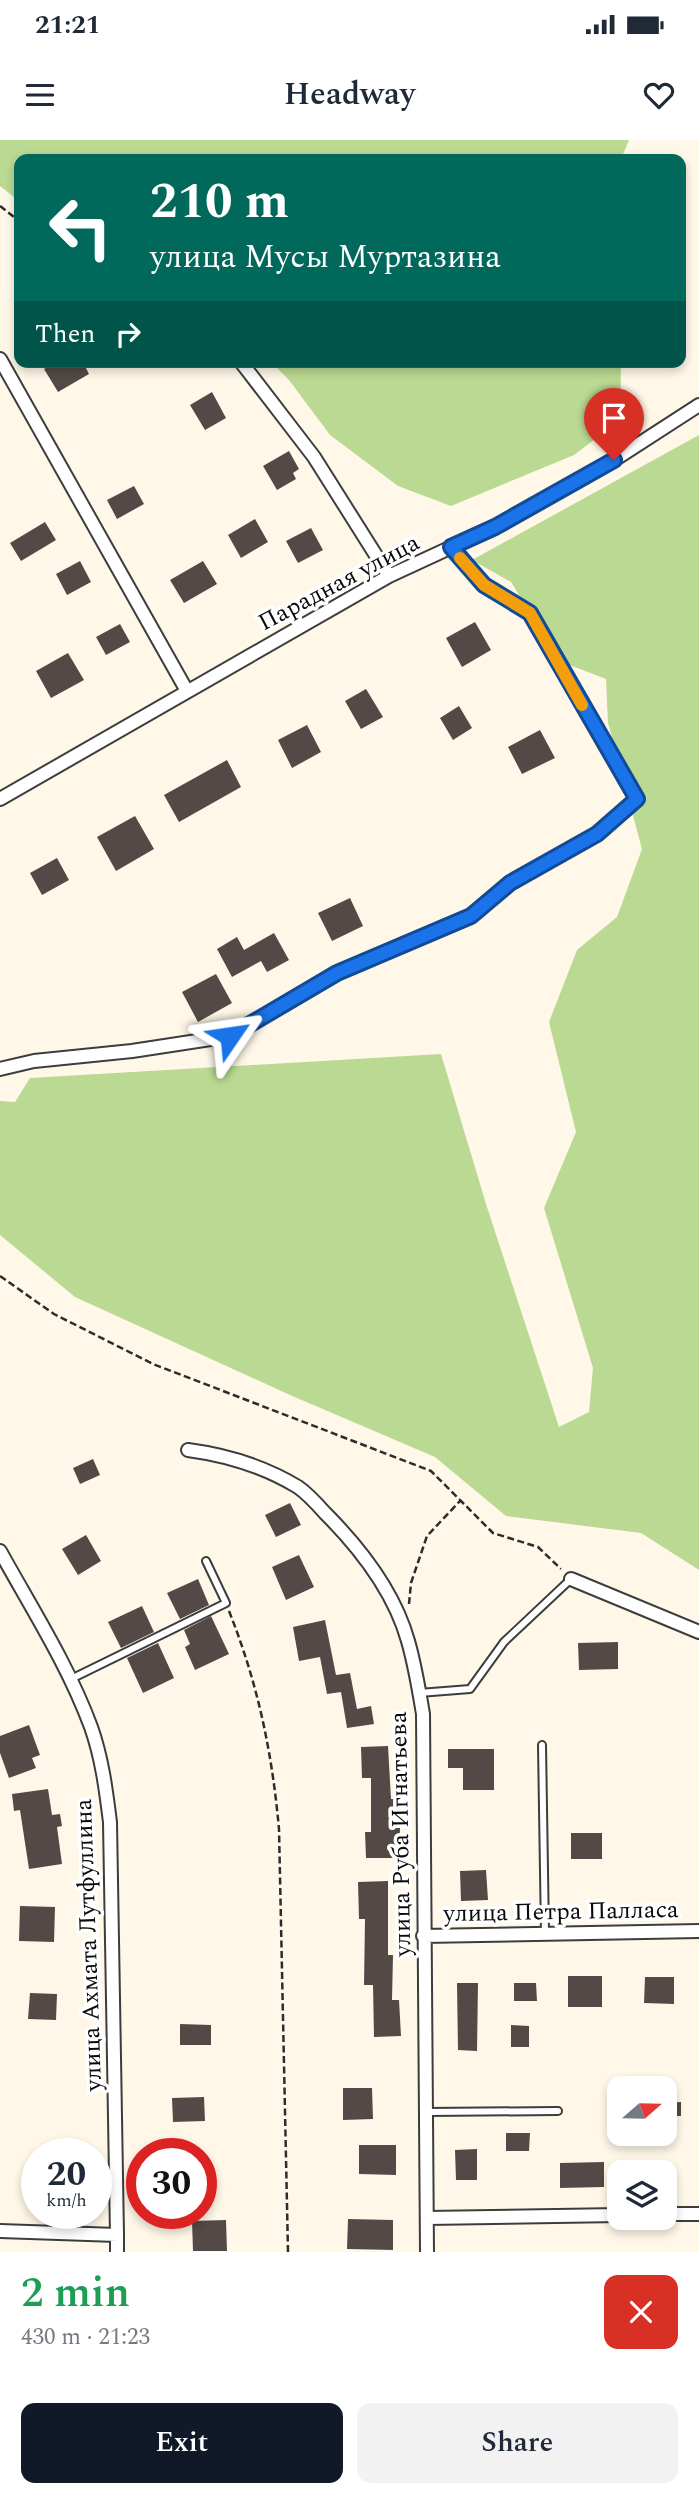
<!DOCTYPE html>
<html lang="en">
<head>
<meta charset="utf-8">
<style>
	body { margin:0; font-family:Spectral,serif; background:#f2f2f3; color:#1f2937; height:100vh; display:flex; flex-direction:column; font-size:26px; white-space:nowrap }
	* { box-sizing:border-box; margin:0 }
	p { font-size:23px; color:#747a83 }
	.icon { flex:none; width:38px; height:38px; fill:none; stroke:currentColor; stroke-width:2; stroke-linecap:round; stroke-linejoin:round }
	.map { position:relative; height:2112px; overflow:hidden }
	.side { display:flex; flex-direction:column; background:#fff; flex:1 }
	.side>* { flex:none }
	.top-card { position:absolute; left:14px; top:14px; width:672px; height:214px; border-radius:14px; box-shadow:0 4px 10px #0003; background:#00695c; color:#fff; overflow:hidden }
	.needle { width:46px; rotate:70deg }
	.tools { position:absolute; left:607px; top:1936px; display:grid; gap:14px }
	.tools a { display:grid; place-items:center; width:70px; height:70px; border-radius:14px; background:#fff; box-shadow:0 4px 10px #0003; font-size:35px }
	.speed { position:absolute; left:21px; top:1998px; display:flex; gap:14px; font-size:35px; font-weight:700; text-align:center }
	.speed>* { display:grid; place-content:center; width:91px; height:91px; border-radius:50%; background:#fff; box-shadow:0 4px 10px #0003; line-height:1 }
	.speed small { font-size:18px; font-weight:400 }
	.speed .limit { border:10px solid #d22; background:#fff; color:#111 }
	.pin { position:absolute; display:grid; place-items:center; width:60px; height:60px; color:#fff; margin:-72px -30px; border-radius:50% 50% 50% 0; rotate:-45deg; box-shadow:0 0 7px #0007 }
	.pin .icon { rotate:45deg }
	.me { position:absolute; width:77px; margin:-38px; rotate:58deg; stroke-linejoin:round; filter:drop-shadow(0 0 5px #0008) }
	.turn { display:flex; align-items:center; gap:24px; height:147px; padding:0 21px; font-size:32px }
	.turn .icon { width:91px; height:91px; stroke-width:2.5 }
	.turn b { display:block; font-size:49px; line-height:60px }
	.then { display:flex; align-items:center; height:66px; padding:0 21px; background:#0003; gap:14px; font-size:26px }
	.round { display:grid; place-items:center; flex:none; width:74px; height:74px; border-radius:14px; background:#f2f2f3 }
	.head { display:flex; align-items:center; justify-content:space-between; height:119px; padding:0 21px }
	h1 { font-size:42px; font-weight:600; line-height:52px; color:#1e9e55 }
	.action { display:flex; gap:14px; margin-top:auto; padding:14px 21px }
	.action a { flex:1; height:80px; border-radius:14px; background:#111827; color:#fff; font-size:28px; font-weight:600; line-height:80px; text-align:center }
	.action a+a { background:#f2f2f3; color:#1f2937 }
	.status { display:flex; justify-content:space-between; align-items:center; height:49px; padding:0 35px; background:#fff; direction:ltr }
	.status svg { height:19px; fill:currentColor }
	header { display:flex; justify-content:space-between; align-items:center; height:91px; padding:0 21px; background:#fff; font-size:32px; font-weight:600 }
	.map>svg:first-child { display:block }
</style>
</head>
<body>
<div class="status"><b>21:21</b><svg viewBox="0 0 49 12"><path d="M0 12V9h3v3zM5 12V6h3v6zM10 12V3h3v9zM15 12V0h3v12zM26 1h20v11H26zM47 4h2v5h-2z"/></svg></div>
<header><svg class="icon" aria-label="menu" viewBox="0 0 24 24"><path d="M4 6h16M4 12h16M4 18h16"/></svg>Headway<svg class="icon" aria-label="heart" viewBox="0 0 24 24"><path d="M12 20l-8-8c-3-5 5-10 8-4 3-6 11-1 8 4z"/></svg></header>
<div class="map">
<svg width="699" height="2112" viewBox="0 0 699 2112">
	<rect width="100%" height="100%" fill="#fff8e8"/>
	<path fill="#bad992" d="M0 0H629L621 19H19V61L0 46Z
		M271 222H621L620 280 574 315 451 366 398 346 330 295 289 240Z
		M699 295V1430L641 1393 506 1376 435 1317 290 1255 75 1157 0 1095V961L15 962 30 938 441 914 486 1064 559 1287 589 1272 593 1228 544 1068 576 992 549 882 577 810 617 777 642 709 608 583 606 539 567 524 552 508 511 442 472 420Z"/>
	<path fill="#534a47" d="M55 222H83L89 234 58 252 44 229Z
		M212 252 226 278 205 290 190 265Z
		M289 311 299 329 293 333 296 339 277 350 263 326Z
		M134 346 144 364 117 379 107 360Z
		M255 379 268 402 241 418 228 395Z
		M45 382 56 400 21 421 10 403Z
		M311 388 323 410 298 423 286 401Z
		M80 421 91 442 67 455 56 434Z
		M203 421 217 444 184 463 170 440Z
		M475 482 491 510 462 527 446 498Z
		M120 484 130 502 106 515 96 497Z
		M68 513 84 540 51 558 36 531Z
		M366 549 383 577 361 589 345 561Z
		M459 566 472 588 453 600 440 578Z
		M307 585 321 612 292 628 278 600Z
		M540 590 555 618 522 634 508 607Z
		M227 620 241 647 179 682 164 655Z
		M135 676 154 709 116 731 97 697Z
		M57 718 69 740 42 755 30 733Z
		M350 758 363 786 332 801 318 773Z
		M274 793 289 820 267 832 261 821 232 837 217 809 237 797 244 810Z
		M216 834 232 863 198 882 182 852Z
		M93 1319 100 1335 80 1344 73 1328Z
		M290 1363 301 1385 276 1397 265 1375Z
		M86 1395 101 1421 78 1435 62 1409Z
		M299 1415 314 1447 286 1460 272 1427Z
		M198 1439 209 1465 180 1479 167 1453Z
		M142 1466 154 1492 121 1508 108 1482Z
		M211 1476 229 1514 195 1530 185 1507 190 1504 184 1490Z
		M325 1480 336 1535 350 1533 357 1569 371 1566 374 1584 347 1588 341 1552 327 1554 320 1517 299 1521 293 1487Z
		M618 1502V1529L579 1530 578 1503Z
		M158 1503 174 1538 143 1553 127 1518Z
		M29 1585 40 1615 32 1618 36 1628 9 1638 0 1613V1596Z
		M388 1606 391 1659H401L399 1718H366L365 1692H371V1638H362L361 1607Z
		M448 1609H494V1650H463V1628H448Z
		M48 1649 52 1675 60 1674 62 1686 57 1687 62 1724 29 1729 20 1670 14 1671 12 1654Z
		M571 1693H602V1719H571Z
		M486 1730 488 1760 461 1761 460 1731Z
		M388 1741V1815H393L392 1860H399L401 1896 374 1897 373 1845H364L365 1779H359L358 1742Z
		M20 1766 55 1767 54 1802 19 1801Z
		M568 1836H602V1867H568Z
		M645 1837H674V1864L644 1863Z
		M457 1843H478L477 1911 458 1910Z
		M514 1843H536L537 1861H514Z
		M30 1853 57 1854 56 1880 28 1879Z
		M180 1884 211 1885V1905H180Z
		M511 1885 529 1886V1907H511Z
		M343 1948H372L373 1979 343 1980Z
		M204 1957 205 1981 173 1982 172 1958Z
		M681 1962V1976H665V1963Z
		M506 1993H530L529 2011H506Z
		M359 2005H396V2035L359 2034Z
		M477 2009V2040H456L455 2010Z
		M604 2022V2047L560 2048V2023Z
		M348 2079 393 2080V2110L347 2109Z
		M226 2080 227 2111H193L192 2081Z"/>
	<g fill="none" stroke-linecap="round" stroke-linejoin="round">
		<defs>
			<path id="service" d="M71 1539 226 1463 206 1421
				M419 1553 470 1549 504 1502 571 1439
				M542 1605 545 1794
				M427 1972 558 1971"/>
			<path id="minor" d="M0 219 187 551
				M241 222 314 317 389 436
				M0 659 389 436 495 387 614 320 699 265
				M0 929 34 921 132 911 230 896 337 833 471 776 510 743 597 694 637 659 530 473 484 445 451 407
				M188 1310C226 1315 265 1327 298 1347 308 1354 317 1364 325 1373 361 1409 394 1451 408 1501 415 1525 419 1550 423 1574L427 2112
				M0 1411C32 1469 68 1525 91 1587 102 1618 106 1650 110 1682L117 2095
				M571 1439 699 1492
				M423 1796 699 1791
				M665 2074H699
				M427 2078 620 2075
				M0 2091 117 2095V2112"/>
		</defs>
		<use href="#service" stroke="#3d3d3d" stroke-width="10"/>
		<use href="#minor" stroke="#3d3d3d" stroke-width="16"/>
		<path stroke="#2c2c2c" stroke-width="2.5" stroke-dasharray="7 3.5" stroke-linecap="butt" d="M0 66 19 81
			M0 1136 54 1174 153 1224 431 1331 493 1393 538 1407 561 1429
			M409 1464 411 1443 427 1396 460 1361
			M229 1471C258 1544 272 1612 279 1689L288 2112"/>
		<use href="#service" stroke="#fff" stroke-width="6"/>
		<use href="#minor" stroke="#fff" stroke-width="12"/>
	</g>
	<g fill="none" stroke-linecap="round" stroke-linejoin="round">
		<defs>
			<path id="route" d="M230 896 337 833 471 776 510 743 597 694 637 659 530 473 484 445 451 407 495 387 614 320"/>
		</defs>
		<use href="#route" stroke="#114b97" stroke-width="18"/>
		<use href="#route" stroke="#1a73e8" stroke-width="12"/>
		<path stroke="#f59e0b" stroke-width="12" d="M460 418 484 445 530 473 582 565"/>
	</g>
	<g text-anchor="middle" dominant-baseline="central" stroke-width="7" stroke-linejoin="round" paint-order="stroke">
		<g font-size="24" fill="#0a0a0a" stroke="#fff">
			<text transform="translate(339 443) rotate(-28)">Парадная улица</text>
			<text transform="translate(401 1694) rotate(-91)">улица Руба Игнатьева</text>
			<text transform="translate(561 1772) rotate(-1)">улица Петра Палласа</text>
			<text transform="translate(89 1805) rotate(-92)">улица Ахмата Лутфуллина</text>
		</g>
	</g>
</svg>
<div class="tools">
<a><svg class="needle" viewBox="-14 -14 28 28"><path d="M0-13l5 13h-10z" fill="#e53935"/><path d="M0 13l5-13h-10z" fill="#747a83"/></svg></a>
<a><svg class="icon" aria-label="layers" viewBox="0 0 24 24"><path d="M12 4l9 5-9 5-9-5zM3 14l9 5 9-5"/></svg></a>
</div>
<div class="speed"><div>20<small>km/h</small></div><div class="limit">30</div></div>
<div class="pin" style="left:614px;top:320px;background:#d93025"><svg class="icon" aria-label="arrive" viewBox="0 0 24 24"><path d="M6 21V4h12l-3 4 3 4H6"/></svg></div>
<svg class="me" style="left:230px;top:896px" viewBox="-20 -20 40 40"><path d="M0-17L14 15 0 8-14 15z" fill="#1a73e8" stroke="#fff" stroke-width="4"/></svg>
<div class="top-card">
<div class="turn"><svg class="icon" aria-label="left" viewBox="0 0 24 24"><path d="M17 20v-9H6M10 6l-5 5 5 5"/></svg><div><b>210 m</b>улица Мусы Муртазина</div></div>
<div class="then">Then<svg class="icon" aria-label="right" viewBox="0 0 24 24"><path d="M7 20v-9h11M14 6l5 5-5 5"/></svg></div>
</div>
</div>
<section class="side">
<div class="head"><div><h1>2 min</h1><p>430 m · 21:23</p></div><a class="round" style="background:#d93025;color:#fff"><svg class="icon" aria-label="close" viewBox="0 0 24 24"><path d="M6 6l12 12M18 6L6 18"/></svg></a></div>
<div class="action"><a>Exit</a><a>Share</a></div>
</section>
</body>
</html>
